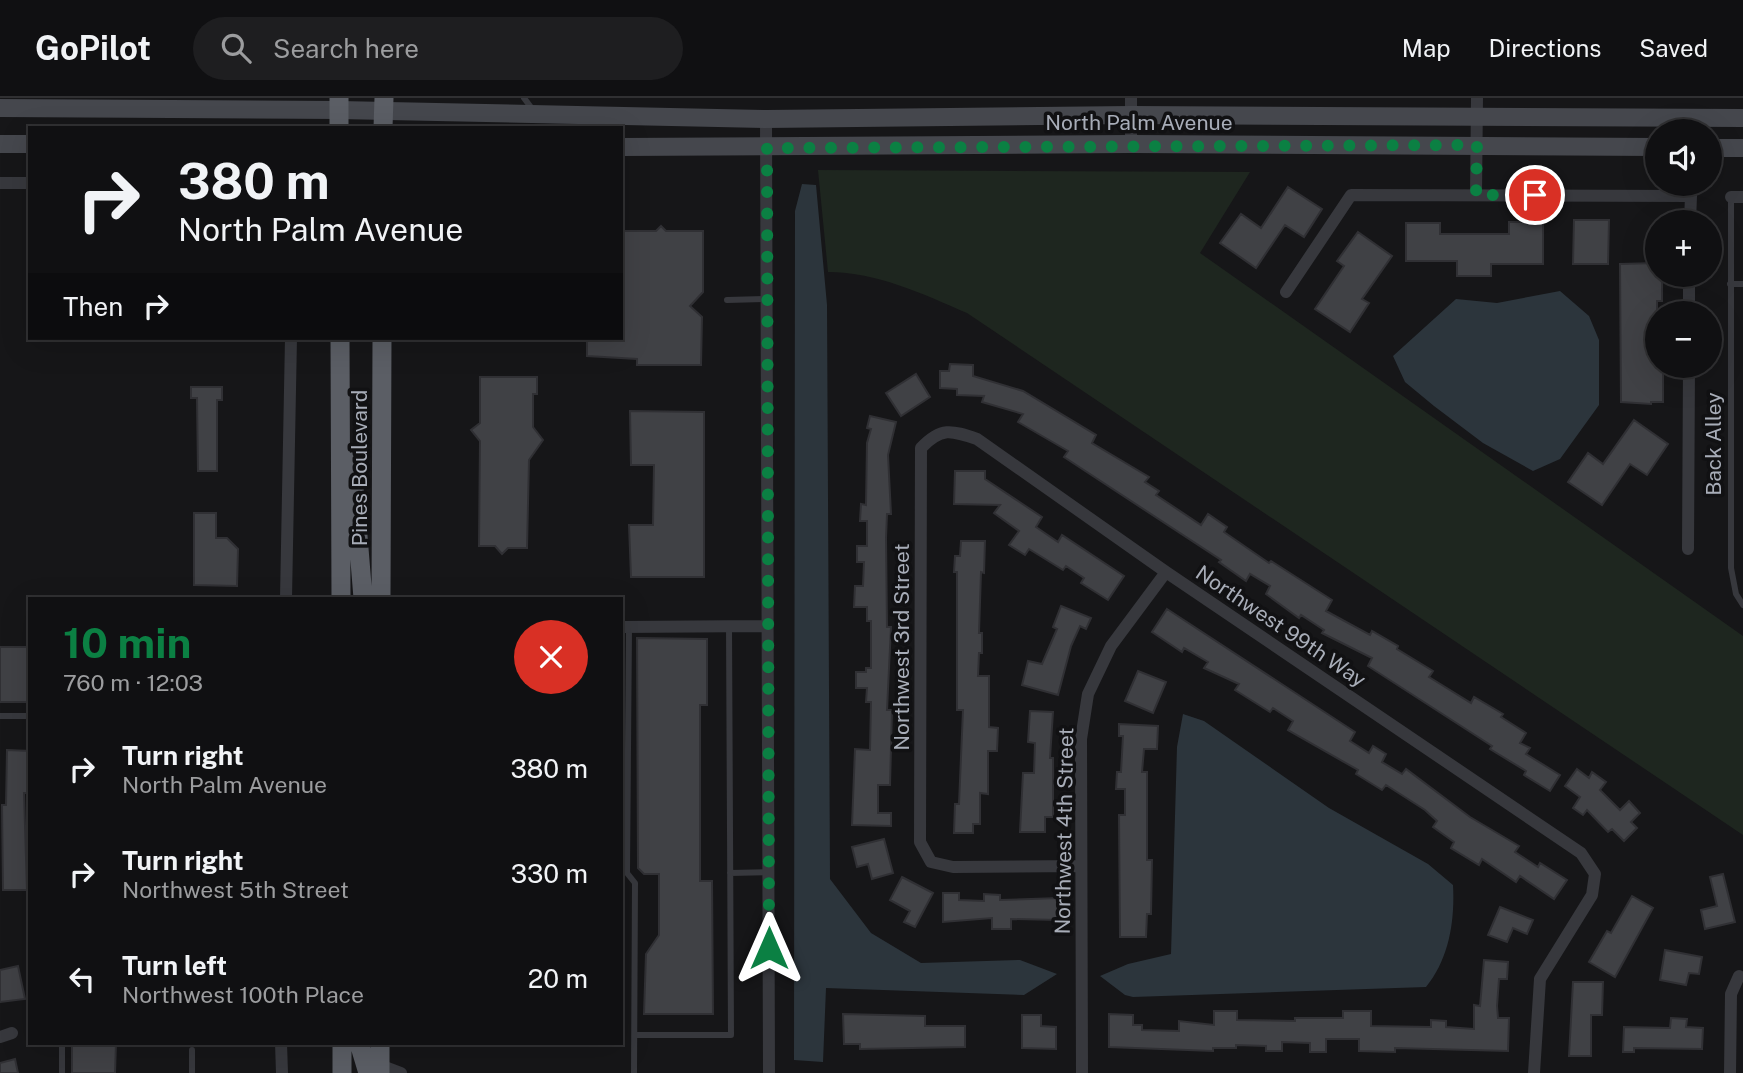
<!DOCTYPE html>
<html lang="en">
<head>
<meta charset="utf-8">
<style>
	body { margin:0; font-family:"Public Sans",sans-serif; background:#1e1e20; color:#f1f3f6; height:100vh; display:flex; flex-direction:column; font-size:26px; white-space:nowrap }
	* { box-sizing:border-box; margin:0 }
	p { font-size:23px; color:#9c9d9f }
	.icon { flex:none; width:38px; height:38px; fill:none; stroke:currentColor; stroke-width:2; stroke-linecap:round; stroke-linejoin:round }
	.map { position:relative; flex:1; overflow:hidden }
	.panel { position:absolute; left:28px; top:499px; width:595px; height:448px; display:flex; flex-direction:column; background:#101012; border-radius:0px; box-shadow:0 7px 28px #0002,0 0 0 2px #303032 }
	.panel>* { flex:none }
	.guide { position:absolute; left:28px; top:28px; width:595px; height:214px; border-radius:0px; box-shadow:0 7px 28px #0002,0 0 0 2px #303032; background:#101012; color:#f1f3f6; overflow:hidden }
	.fabs { position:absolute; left:1645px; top:21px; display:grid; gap:14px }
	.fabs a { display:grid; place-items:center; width:77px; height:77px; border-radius:50%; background:#101012; box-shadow:0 7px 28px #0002,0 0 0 2px #303032; font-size:35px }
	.pin { position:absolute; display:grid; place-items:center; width:60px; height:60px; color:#fff; margin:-30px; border:4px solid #fff; border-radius:50%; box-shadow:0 2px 7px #0007 }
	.me { position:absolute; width:77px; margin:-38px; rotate:0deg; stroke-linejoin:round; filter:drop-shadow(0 0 5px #0008) }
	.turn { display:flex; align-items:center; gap:24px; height:147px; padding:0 35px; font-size:32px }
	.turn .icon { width:91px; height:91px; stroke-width:2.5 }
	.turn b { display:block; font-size:49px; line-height:60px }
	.then { display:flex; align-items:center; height:66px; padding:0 35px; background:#0003; gap:14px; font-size:26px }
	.round { display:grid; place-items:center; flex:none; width:74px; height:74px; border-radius:37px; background:#1e1e20 }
	.head { display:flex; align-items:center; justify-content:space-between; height:119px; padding:0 35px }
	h1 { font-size:42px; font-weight:700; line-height:52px; color:#0b8043 }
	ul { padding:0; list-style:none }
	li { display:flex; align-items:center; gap:21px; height:105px; padding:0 35px }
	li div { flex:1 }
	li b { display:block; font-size:26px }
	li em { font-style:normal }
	header { display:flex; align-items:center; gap:42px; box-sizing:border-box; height:98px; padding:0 35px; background:#101012; border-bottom:2px solid #303032 }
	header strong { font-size:33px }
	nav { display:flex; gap:38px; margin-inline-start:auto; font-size:24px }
	.search { width:490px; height:63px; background:#1e1e20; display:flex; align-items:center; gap:18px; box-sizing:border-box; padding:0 24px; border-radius:38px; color:#9c9d9f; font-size:26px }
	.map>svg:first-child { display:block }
</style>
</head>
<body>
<header>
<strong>GoPilot</strong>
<div class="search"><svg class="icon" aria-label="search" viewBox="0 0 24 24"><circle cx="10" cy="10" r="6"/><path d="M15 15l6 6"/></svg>Search here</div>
<nav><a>Map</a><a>Directions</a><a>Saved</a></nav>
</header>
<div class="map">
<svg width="1743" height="975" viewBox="0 0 1743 975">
	<rect width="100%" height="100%" fill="#161618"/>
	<path fill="#1e261f" d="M818 72 1250 74 1200 155 1743 538V737L967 215C923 196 877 174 828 174Z"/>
	<path fill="#2c353c" d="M802 86 816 87 827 207 830 781 871 835 921 865 1020 862 1057 876 1024 897 826 890 823 964 794 962 795 113Z
		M1560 193 1589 218 1599 242V307L1560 361 1533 373 1483 345 1434 308 1405 284 1393 258 1456 201 1497 205Z
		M1183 616 1204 623 1329 710 1428 766 1453 787C1455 823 1449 861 1426 889L1133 899 1125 897 1100 878 1128 866 1171 856 1177 649Z"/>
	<path fill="#404145" stroke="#303034" stroke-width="2" d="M1288 89 1322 111 1304 139 1285 127 1256 170 1220 145 1241 116 1261 130Z
		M1574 122H1609L1608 166H1573Z
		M1509 124H1543V166H1491V178H1457V163H1406V125H1440V136H1509Z
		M661 128 666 133H703V194L690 208 702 219 701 267H637V261L587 258V240H621V133H656Z
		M1358 134 1392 158 1362 201 1369 205 1350 234 1315 211 1344 168 1337 163Z
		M1657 165V177H1662V203H1657V270H1663V304H1651V306L1621 304 1620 166Z
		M950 266 973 267V278L1023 293 1096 337 1092 345 1149 379 1145 384 1159 393 1156 397 1201 427 1208 416 1227 429 1224 434 1269 465 1271 463 1332 502 1326 513 1370 537 1372 533 1398 548 1397 551 1433 573 1429 579 1471 605 1474 599 1503 616 1501 619 1526 635 1520 645 1530 650 1526 656 1560 677 1550 693 1524 677 1526 673 1490 651 1492 648 1368 568 1372 560 1322 535 1324 532 1301 517 1299 520 1266 496 1270 488 1250 476 1246 483 1219 464 1221 462 1064 359 1068 353 1018 324 1023 316 982 304 984 298 957 297V291L940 290V273H949Z
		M916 276 930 299 901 318 886 295Z
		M480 279H537V296H533V329L543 342 529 362 527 450H508L502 456 495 448H479L480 343 471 332 480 325Z
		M191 289H222V302H217V373H198L197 300H191Z
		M630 313 704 314V479H631L629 427H653L654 367H631Z
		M870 318 896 324 888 357 891 416H887L886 440 887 529H891L887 612H892L890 687H878V715H891V728L852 727 855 651 870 652 871 604H866L867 590H856V574H866V570H871V523H867V509H854L855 488H863L864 464H857V448H867V423H860L861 406 866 407 867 345 871 331 867 330Z
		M1634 322 1668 346 1647 377 1630 366 1602 407 1568 384 1588 355 1603 366Z
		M955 373H985V381L1042 419 1036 429 1058 444 1062 437 1124 478 1108 502 1081 485 1084 480 1066 468 1063 472 1029 451 1025 457 1009 447 1019 433 994 415 1000 407 954 406Z
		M194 415H216V440H227L238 451 237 488 194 487Z
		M961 443H985L984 475 981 474 979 535H982V555H979L978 578H989V629L998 630 997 653H988V696L980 695V726H973V735H954L955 706H959L963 612H957V474H954L955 458H960Z
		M1061 508 1091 520 1086 531 1080 528 1071 548 1058 597 1022 587 1028 563 1042 566 1057 531 1053 529Z
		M1167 511 1355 634 1350 643 1369 655 1373 648 1386 656 1382 664 1402 676 1406 671 1470 719 1519 748 1515 754 1538 769 1540 765 1567 782 1554 801 1520 778 1516 784 1482 761 1479 767 1451 750 1454 744 1433 729 1437 723 1425 712 1386 687 1382 692 1356 676 1358 672 1288 632 1293 623 1273 610 1270 614 1235 592 1239 586 1204 570 1208 564 1184 550 1182 554 1152 534Z
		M637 540 707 541V607H700V783H712L713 916H644L646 856 659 837V776H644L638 770Z
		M0 549H30V604H0Z
		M1138 573 1166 584 1153 615 1125 603Z
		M1030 613 1053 614 1050 660H1053V719H1045V734H1020L1023 675H1034L1035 645 1028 644Z
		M1119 626 1158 628 1157 651H1144L1142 674H1147V762H1152L1151 816H1147L1146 839H1120L1119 717H1125V691H1116L1117 674H1121L1123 638H1119Z
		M7 652 30 653 29 695H24L27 792H3L2 707H6Z
		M1577 671 1589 680 1592 674 1606 684 1600 692 1620 712 1629 703 1640 715 1631 724 1637 730 1624 743 1612 731 1608 734 1587 712 1583 717 1573 710 1580 699 1565 688Z
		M884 741 893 775 872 781 868 766 857 769 852 749Z
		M1723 776 1735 824 1705 831 1701 812 1717 808 1710 779Z
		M902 779 933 795 915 829 904 824 910 813 890 802Z
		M943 795H959V802L984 803V796L1000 797V802L1059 800 1058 822 1011 821V831H992V820L943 824Z
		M1632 798 1653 810 1615 879 1589 864 1607 833 1611 835Z
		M1500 809 1533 822 1527 836 1513 830 1507 844 1488 837Z
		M1665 852 1702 859 1699 876 1689 875 1686 887 1660 882Z
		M1484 862 1508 864 1507 881H1499L1497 908 1498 920H1509L1508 953 1395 950V954L1359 953V941H1326V954H1310V945L1282 944V953H1266V948L1236 947V950H1213V953L1109 949V916L1133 917V927H1142V932L1179 933V923L1214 927V913H1237V922L1295 923V920H1343V913H1371V928L1431 929V922L1446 923V929L1474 931V907L1480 908Z
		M18 868 25 901 0 904V872Z
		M1573 884H1603L1602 917H1591V958H1569Z
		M843 916 925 918V928H965V949L860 951V946H844Z
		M1022 917H1041V928L1056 929V951L1022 950Z
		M1671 920 1687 921 1686 929 1703 930 1702 951 1634 950V954H1623L1624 929 1670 930Z
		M72 945H116L115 975H72Z
		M15 961 18 975H0V965Z"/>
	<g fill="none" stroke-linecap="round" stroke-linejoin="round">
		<path stroke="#37383d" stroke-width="6" d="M524 0 533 12
			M1731 99V470L1736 496 1743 507
			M1730 186H1743
			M727 202 766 201
			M629 529 627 775 635 785 634 975
			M0 618H30
			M730 775 769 774
			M635 937H731L729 528
			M62 975V945
			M192 975V952"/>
		<path stroke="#37383d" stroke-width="12" d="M766 21 769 975
			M1131 46V0
			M0 85H30
			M1476 97 1477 0
			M1731 99H1743
			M1286 194 1351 97 1691 98 1690 124
			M1689 215V177
			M1688 451 1689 268
			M286 500 291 240
			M621 529 768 528
			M1081 768 953 769 931 764 920 744 921 350C941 329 951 332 977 341L1166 474 1581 755 1595 776 1592 797 1540 881 1534 975
			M0 939 12 935
			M281 945 282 975
			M380 967 401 975
			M1082 975 1081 641 1088 596 1111 548 1166 474
			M1730 975 1731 896 1739 878"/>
		<path stroke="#45474d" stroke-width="18" d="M0 10 339 12 766 21 1131 17 1743 20
			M0 46H30
			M621 49 1131 46 1657 49
			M1710 50H1743"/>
		<path stroke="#5b5e65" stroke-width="19" d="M339 30V0
			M383 30 384 0
			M340 240 341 500
			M352 364 363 500
			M381 500 382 240
			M342 945V975
			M359 945 368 975
			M380 975V945"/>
	</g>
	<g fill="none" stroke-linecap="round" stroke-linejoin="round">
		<path stroke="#0b8043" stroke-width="12" stroke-dasharray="0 21.6" d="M769 850 767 50 1477 47 1476 97H1535"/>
	</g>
	<g text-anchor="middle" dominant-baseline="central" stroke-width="7" stroke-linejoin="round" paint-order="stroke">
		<g font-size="21" fill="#a8adb8" stroke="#111113">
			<text x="1139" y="24">North Palm Avenue</text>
			<text transform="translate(1713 346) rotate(-90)">Back Alley</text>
			<text transform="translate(359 370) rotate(-90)">Pines Boulevard</text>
			<text transform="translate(1281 528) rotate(34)">Northwest 99th Way</text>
			<text transform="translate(901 549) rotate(-90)">Northwest 3rd Street</text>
			<text transform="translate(1064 733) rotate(-89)">Northwest 4th Street</text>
		</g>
	</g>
</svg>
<div class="fabs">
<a><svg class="icon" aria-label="sound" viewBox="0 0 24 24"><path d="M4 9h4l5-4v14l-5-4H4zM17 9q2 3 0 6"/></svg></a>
<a>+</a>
<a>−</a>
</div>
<div class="pin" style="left:1535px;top:97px;background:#d93025"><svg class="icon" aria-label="arrive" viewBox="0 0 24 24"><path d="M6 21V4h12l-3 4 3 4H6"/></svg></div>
<svg class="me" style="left:769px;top:850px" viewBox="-20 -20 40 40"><path d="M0-17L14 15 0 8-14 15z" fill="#0b8043" stroke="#fff" stroke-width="4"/></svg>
<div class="guide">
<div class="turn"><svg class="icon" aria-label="right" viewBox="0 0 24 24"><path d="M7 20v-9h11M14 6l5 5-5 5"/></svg><div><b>380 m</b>North Palm Avenue</div></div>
<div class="then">Then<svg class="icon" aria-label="right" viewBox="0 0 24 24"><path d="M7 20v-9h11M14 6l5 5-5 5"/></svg></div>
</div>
<section class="panel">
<div class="head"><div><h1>10 min</h1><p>760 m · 12:03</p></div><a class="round" style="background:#d93025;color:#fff"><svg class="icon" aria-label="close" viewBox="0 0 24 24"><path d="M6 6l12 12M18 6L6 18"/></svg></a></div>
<ul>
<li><svg class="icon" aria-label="right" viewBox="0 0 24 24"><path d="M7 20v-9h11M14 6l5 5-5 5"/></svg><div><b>Turn right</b><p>North Palm Avenue</p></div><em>380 m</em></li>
<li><svg class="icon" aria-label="right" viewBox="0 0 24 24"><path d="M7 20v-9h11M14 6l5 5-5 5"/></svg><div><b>Turn right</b><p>Northwest 5th Street</p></div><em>330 m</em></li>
<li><svg class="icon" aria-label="left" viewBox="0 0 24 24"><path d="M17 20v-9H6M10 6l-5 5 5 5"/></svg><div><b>Turn left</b><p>Northwest 100th Place</p></div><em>20 m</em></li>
</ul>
</section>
</div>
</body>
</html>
